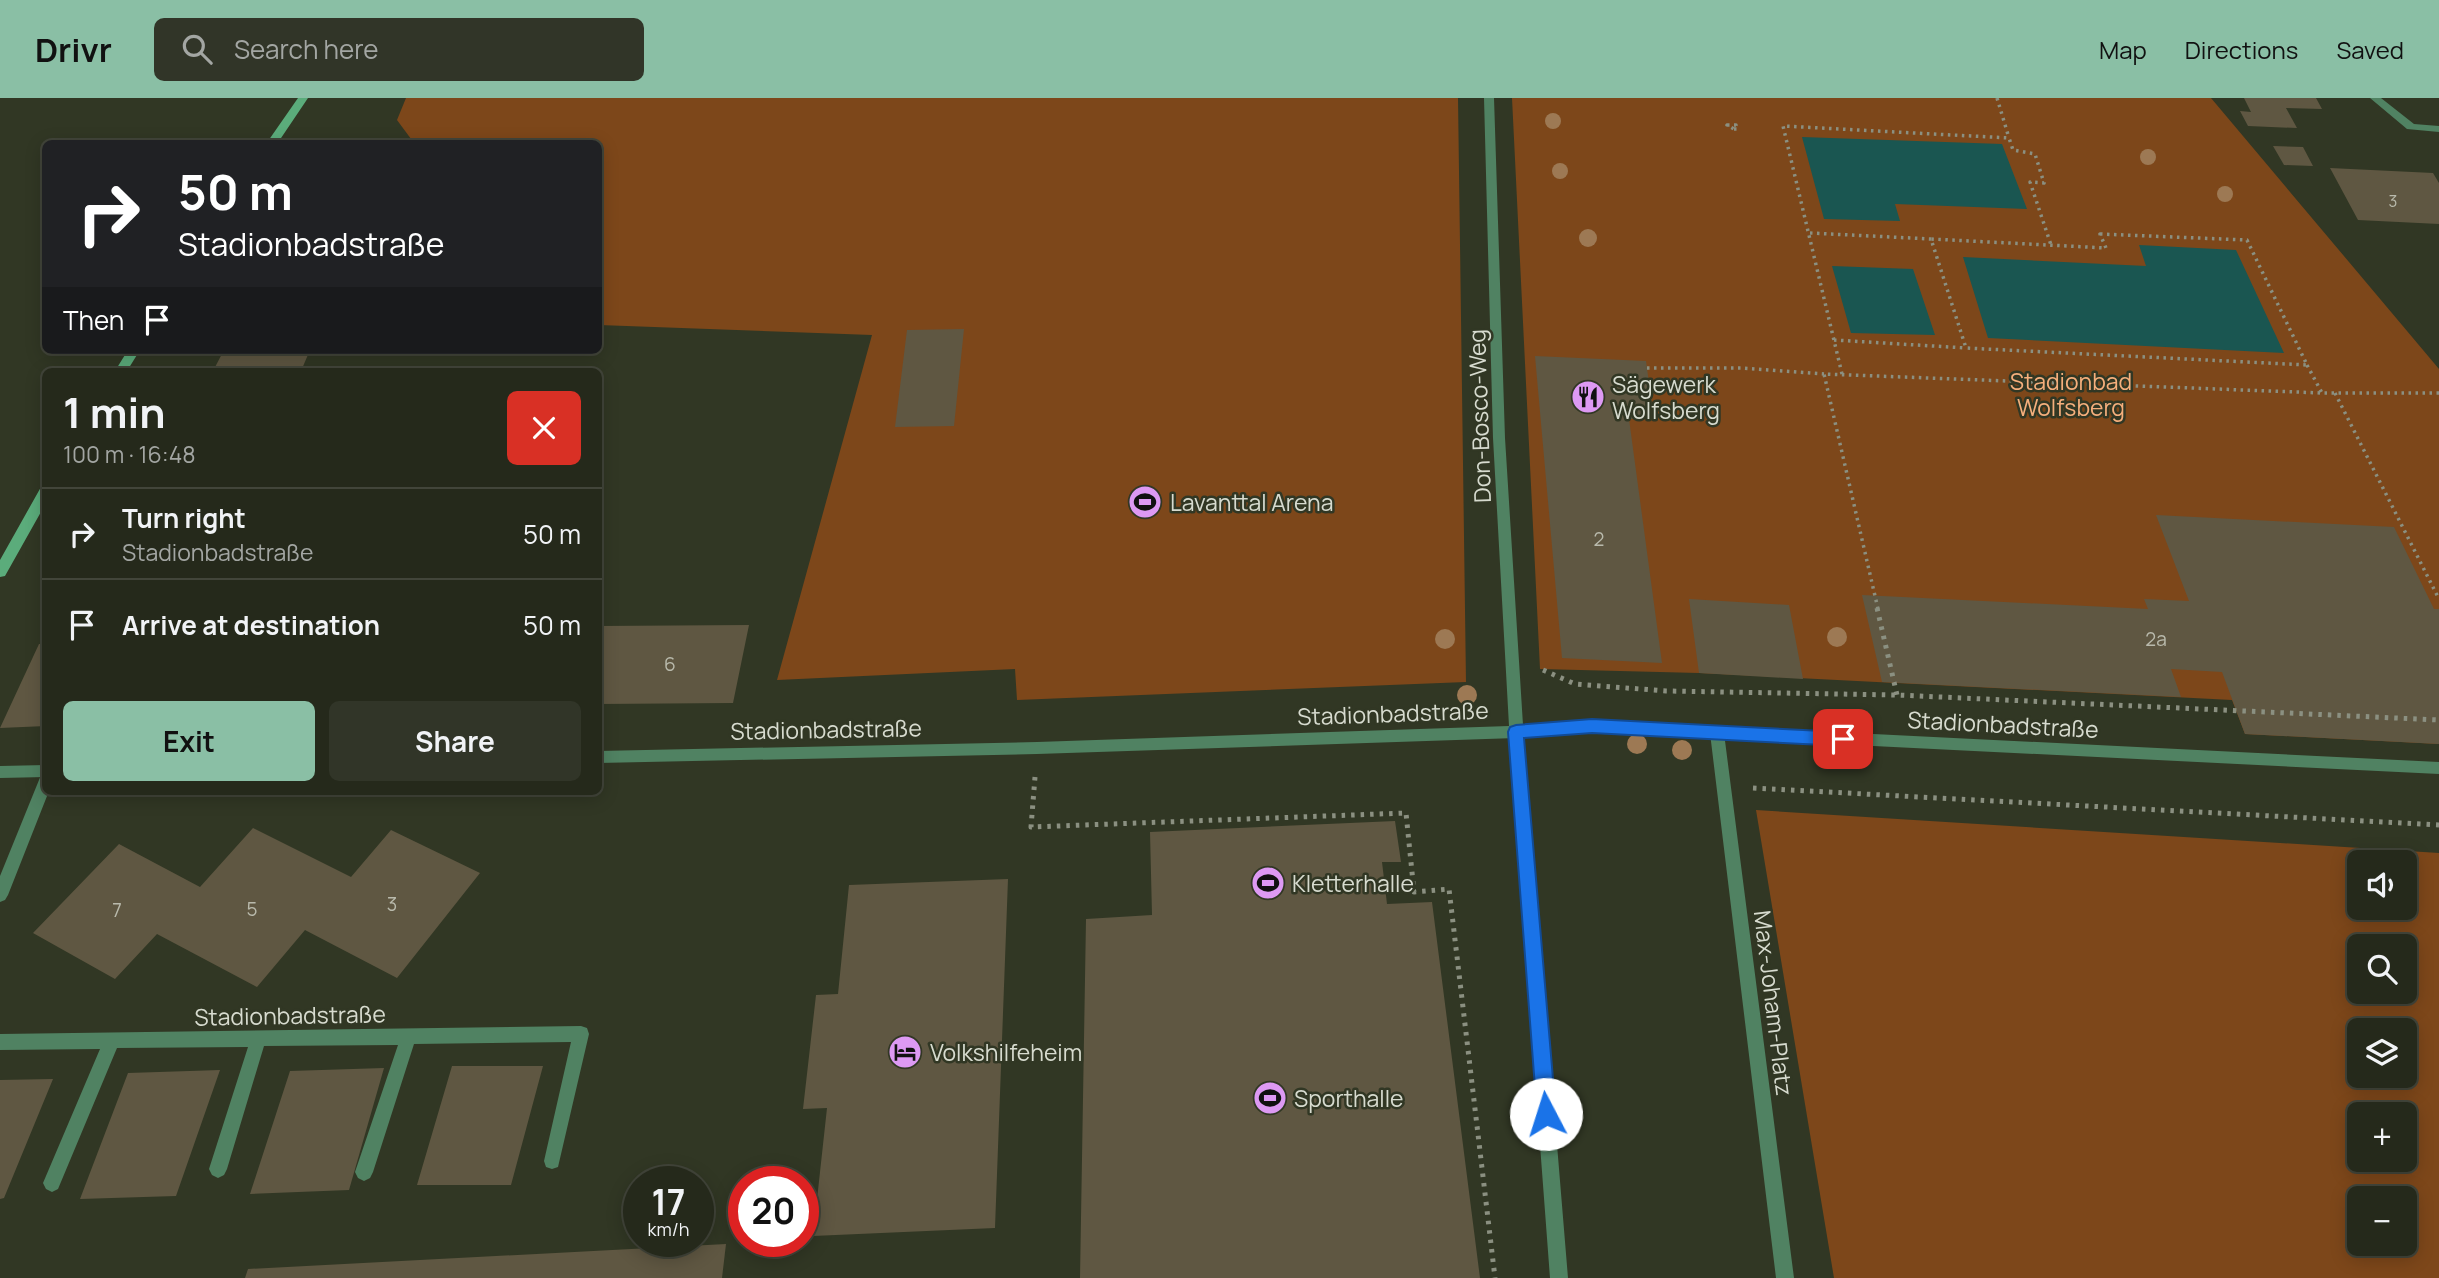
<!DOCTYPE html>
<html lang="en">
<head>
<meta charset="utf-8">
<style>
	body { margin:0; font-family:Manrope,sans-serif; background:#313528; color:#f1f3f6; height:100vh; display:flex; flex-direction:column; font-size:26px; white-space:nowrap }
	* { box-sizing:border-box; margin:0 }
	p { font-size:23px; color:#a3a6a3 }
	.icon { flex:none; width:38px; height:38px; fill:none; stroke:currentColor; stroke-width:2; stroke-linecap:round; stroke-linejoin:round }
	.map { position:relative; flex:1; overflow:hidden }
	.drawer { position:absolute; left:42px; top:270px; width:560px; height:427px; display:flex; flex-direction:column; background:#25291b; border-radius:10px; box-shadow:0 4px 18px #0003,0 0 0 2px #42453a }
	.drawer>* { flex:none }
	.hud { position:absolute; left:42px; top:42px; width:560px; height:214px; border-radius:10px; box-shadow:0 4px 18px #0003,0 0 0 2px #42453a; background:#202124; color:#fff; overflow:hidden }
	.fabs { position:absolute; left:2347px; top:752px; display:grid; gap:14px }
	.fabs a { display:grid; place-items:center; width:70px; height:70px; border-radius:10px; background:#25291b; box-shadow:0 4px 18px #0003,0 0 0 2px #42453a; font-size:35px }
	.speed { position:absolute; left:623px; top:1068px; display:flex; gap:14px; font-size:35px; font-weight:700; text-align:center }
	.speed>* { display:grid; place-content:center; width:91px; height:91px; border-radius:50%; background:#25291b; box-shadow:0 4px 18px #0003,0 0 0 2px #42453a; line-height:1 }
	.speed small { font-size:18px; font-weight:400 }
	.speed .limit { border:10px solid #d22; background:#fff; color:#111 }
	.pin { position:absolute; display:grid; place-items:center; width:60px; height:60px; color:#fff; margin:-30px; border-radius:14px; box-shadow:0 4px 10px #0006 }
	.me { position:absolute; width:77px; margin:-38px; rotate:355deg; stroke-linejoin:round; filter:drop-shadow(0 0 5px #0008) }
	.turn { display:flex; align-items:center; gap:24px; height:147px; padding:0 21px; font-size:32px }
	.turn .icon { width:91px; height:91px; stroke-width:2.5 }
	.turn b { display:block; font-size:49px; line-height:60px }
	.then { display:flex; align-items:center; height:66px; padding:0 21px; background:#0003; gap:14px; font-size:26px }
	.round { display:grid; place-items:center; flex:none; width:74px; height:74px; border-radius:10px; background:#313528 }
	.overview { display:flex; align-items:center; justify-content:space-between; height:119px; padding:0 21px }
	h1 { font-size:42px; font-weight:700; line-height:52px }
	.action { display:flex; gap:14px; margin-top:auto; padding:14px 21px }
	.action a { flex:1; height:80px; border-radius:10px; background:#8abfa5; color:#111; font-size:28px; font-weight:700; line-height:80px; text-align:center }
	.action a+a { background:#313528; color:#f1f3f6 }
	ul { padding:0; list-style:none }
	li { display:flex; align-items:center; gap:21px; height:91px; padding:0 21px; border-top:2px solid #42453a }
	li div { flex:1 }
	li b { display:block; font-size:26px }
	li em { font-style:normal }
	header { display:flex; align-items:center; gap:42px; box-sizing:border-box; height:98px; padding:0 35px; background:#8abfa5; color:#111 }
	header strong { font-size:33px }
	nav { display:flex; gap:38px; margin-inline-start:auto; font-size:24px }
	.search { width:490px; height:63px; background:#313528; display:flex; align-items:center; gap:18px; box-sizing:border-box; padding:0 24px; border-radius:10px; color:#a3a6a3; font-size:26px }
	.map>svg:first-child { display:block }
</style>
</head>
<body>
<header>
<strong>Drivr</strong>
<div class="search"><svg class="icon" aria-label="search" viewBox="0 0 24 24"><circle cx="10" cy="10" r="6"/><path d="M15 15l6 6"/></svg>Search here</div>
<nav><a>Map</a><a>Directions</a><a>Saved</a></nav>
</header>
<div class="map">
<svg width="2439" height="1180" viewBox="0 0 2439 1180">
	<rect width="100%" height="100%" fill="#313724"/>
	<path fill="#7d471a" fill-rule="evenodd" d="M406 0H1458L1466 584 1017 602 1015 571 777 582 872 237 599 227 598 46 414 45 397 22Z
		M1512 0H2211L2439 271V646L2245 636 2232 602 1699 575 1540 571Z
		M1756 712 2439 755V1180H1834ZM2359 765H2404V810H2359ZM2359 849H2404V894H2359ZM2359 933H2404V978H2359ZM2359 1017H2404V1062H2359ZM2359 1101H2404V1146H2359Z"/>
	<path fill="#1a5651" d="M1802 39 2002 46 2027 111 1895 106 1900 123 1824 121Z
		M2139 147 2236 152 2284 255 1988 240 1963 159 2146 168Z
		M1832 168 1913 171 1935 237 1851 235Z"/>
	<path fill="#5f5742" d="M2244 0H2316L2322 11 2286 10 2297 30 2248 28 2240 13 2251 14Z
		M2273 48 2303 49 2313 68 2284 67Z
		M2330 70 2433 75 2439 85V126L2358 122Z
		M964 231 954 328 895 329 907 232Z
		M224 252H310L301 273H213Z
		M1535 258 1646 263 1654 321H1629L1662 565 1562 560Z
		M2156 417 2394 429 2434 511H2439V646L2245 636 2222 574 2171 571 2181 599 1882 584 1862 497 2148 511 2144 501 2189 503Z
		M1689 501 1789 507 1803 581 1699 575Z
		M749 527 733 605 598 606V528Z
		M39 546H46V628L0 630Z
		M1395 723 1401 764H1382L1387 806 1432 804 1480 1180H1080L1086 821 1152 817 1150 734Z
		M253 730 351 779 391 732 480 775 397 880 305 832 257 889 157 836 115 881 33 835 119 746 200 789Z
		M1008 781 995 1130 813 1138 827 1010 803 1011 816 897 838 896 849 787Z
		M452 968H543L511 1087H417Z
		M384 970 349 1092 250 1096 290 973Z
		M220 972 176 1098 80 1101 128 975Z
		M53 981 4 1100 0 1101V982Z
		M726 1146 722 1180H245L248 1171Z"/>
	<g fill="none" stroke-linecap="round" stroke-linejoin="round">
		<path stroke="#8b9081" stroke-width="3.5" stroke-dasharray="2.5 4.5" stroke-linecap="butt" d="M1997 0 2009 40
			M1727 27H1736L1734 31Z
			M1734 31H1737
			M1810 135 1931 141
			M2100 136 2247 142 2307 267 1966 250 1931 141 2106 150Z
			M1834 242 1966 250
			M2307 267 2322 295
			M1647 270H1741L1824 276
			M1842 276 1783 28 2009 40 2013 52 2035 56 2044 85 2030 84 2051 147
			M2335 295 2439 501
			M1878 511 1824 276 2322 295H2439"/>
		<path stroke="#8b9081" stroke-width="5" stroke-dasharray="3.5 6" stroke-linecap="butt" d="M1877 510 1897 597
			M1543 572 1575 586 1666 593 1897 597 2439 622
			M1035 679 1031 729 1406 715 1414 794 1449 791 1495 1180
			M1753 690 2439 727"/>
		<path fill="#508262" fill-rule="evenodd" d="M1516 628 1521 630 1523 634 1568 1180H1550L1509 634 1511 630Z
			M1717 629 1722 631 1724 635 1794 1180H1776L1710 635 1712 631Z
			M46 676V693H49L8 797 5 802 0 804V778L39 682 41 677Z
			M581 928 587 930 589 936 558 1069 552 1071 546 1069 544 1063 571 944 414 946 373 1074 370 1080 364 1083 358 1080 355 1074 398 947 264 948 227 1071 224 1077 218 1080 212 1077 209 1071 248 949 117 950 58 1091 52 1094 46 1091 43 1085 100 951 0 952V936Z"/>
		<path fill="#508262" fill-rule="evenodd" d="M1484 0H1494L1505 340 1523 627 1592 622 2439 664V676L1592 634 1516 640 1037 656 598 665V653L1037 644 1509 628 1493 340Z
			M2370 0H2381L2414 26 2439 28V34L2407 31Z
			M46 667V679L0 680V668Z"/>
		<path fill="#5bac7b" fill-rule="evenodd" d="M298 0H308L277 46H266Z
			M128 252H140L127 273H115Z
			M46 388V405L5 478 0 479V462L41 389Z"/>
	</g>
	<g fill="#9d7954">
		<circle cx="1553" cy="23" r="8"/>
		<circle cx="2148" cy="59" r="8"/>
		<circle cx="1560" cy="73" r="8"/>
		<circle cx="2225" cy="96" r="8"/>
		<circle cx="1588" cy="140" r="9"/>
		<circle cx="1837" cy="539" r="10"/>
		<circle cx="1445" cy="541" r="10"/>
		<circle cx="1467" cy="597" r="10"/>
		<circle cx="1637" cy="646" r="10"/>
		<circle cx="1682" cy="652" r="10"/>
	</g>
	<path fill="#1a73e8" stroke="#114b97" stroke-width="2" d="M1592 621 1843 634 1849 636 1852 641 1849 646 1843 648 1592 635 1524 640 1556 1016 1553 1023 1546 1026 1540 1023 1537 1016 1508 634 1510 629 1516 627Z"/>
	<defs>
		<symbol id="restaurant-disc" viewBox="-11 -11 22 22"><circle r="9.5" fill="#dd99f3" stroke="#313724"/><path d="M-5-6h1v4h1v-4h1v4h1v-4h1v5L-1.5 .5V6h-2V.5L-5-1ZM5-6V6H3V1.5H1.5Q1.5-4 5-6Z" fill="#111"/></symbol>
		<symbol id="stadium-disc" viewBox="-11 -11 22 22"><circle r="9.5" fill="#dd99f3" stroke="#313724"/><path d="M0-5a6.5 5 0 1 0 0 10a6.5 5 0 1 0 0-10ZM-3.5-1.8h7v3.6h-7Z" fill="#111"/></symbol>
		<symbol id="hotel-disc" viewBox="-11 -11 22 22"><circle r="9.5" fill="#dd99f3" stroke="#313724"/><path d="M-6-4.5h1.5V1H6V5H4.5V3h-9V5H-6ZM-4 0a1.8 1.8 0 1 1 3.6 0ZM.5 0V-2.5h3Q6-2.5 6 0Z" fill="#111"/></symbol>
	</defs>
	<g fill-rule="evenodd">
		<use href="#restaurant-disc" x="1569" y="280" width="38" height="38"/>
		<use href="#stadium-disc" x="1126" y="385" width="38" height="38"/>
		<use href="#stadium-disc" x="1249" y="766" width="38" height="38"/>
		<use href="#hotel-disc" x="886" y="935" width="38" height="38"/>
		<use href="#stadium-disc" x="1251" y="981" width="38" height="38"/>
	</g>
	<g text-anchor="middle" dominant-baseline="central" stroke-width="5" stroke-linejoin="round" paint-order="stroke">
		<g font-size="16" fill="#b9baac">
			<text x="2393" y="103">3</text>
		</g>
		<g font-size="19" fill="#b9baac">
			<text x="1599" y="441">2</text>
			<text x="2156" y="541">2a</text>
			<text x="670" y="566">6</text>
			<text x="392" y="806">3</text>
			<text x="252" y="811">5</text>
			<text x="117" y="812">7</text>
		</g>
		<g font-size="23" fill="#f5af7c" stroke="#313724">
			<text x="2071" y="283">Stadionbad<tspan x="2071" dy="26">Wolfsberg</tspan></text>
		</g>
		<g font-size="23" fill="#d7dbcf" stroke="#313724" text-anchor="start">
			<text x="1612" y="286">Sägewerk<tspan x="1612" dy="26">Wolfsberg</tspan></text>
			<text x="1170" y="404">Lavanttal Arena</text>
			<text x="1292" y="785">Kletterhalle</text>
			<text x="930" y="954">Volkshilfeheim</text>
			<text x="1294" y="1000">Sporthalle</text>
		</g>
		<g font-size="23" fill="#d7dbcf" stroke="#313724">
			<text transform="translate(1479 318) rotate(-92)">Don-Bosco-Weg</text>
			<text transform="translate(1393 615) rotate(-2)">Stadionbadstraße</text>
			<text transform="translate(2003 626) rotate(3)">Stadionbadstraße</text>
			<text transform="translate(826 631) rotate(-1)">Stadionbadstraße</text>
			<text transform="translate(1774 905) rotate(83)">Max-Joham-Platz</text>
			<text transform="translate(290 917) rotate(-1)">Stadionbadstraße</text>
		</g>
	</g>
</svg>
<div class="fabs">
<a><svg class="icon" aria-label="sound" viewBox="0 0 24 24"><path d="M4 9h4l5-4v14l-5-4H4zM17 9q2 3 0 6"/></svg></a>
<a><svg class="icon" aria-label="search" viewBox="0 0 24 24"><circle cx="10" cy="10" r="6"/><path d="M15 15l6 6"/></svg></a>
<a><svg class="icon" aria-label="layers" viewBox="0 0 24 24"><path d="M12 4l9 5-9 5-9-5zM3 14l9 5 9-5"/></svg></a>
<a>+</a>
<a>−</a>
</div>
<div class="speed"><div>17<small>km/h</small></div><div class="limit">20</div></div>
<div class="pin" style="left:1843px;top:641px;background:#d93025"><svg class="icon" aria-label="arrive" viewBox="0 0 24 24"><path d="M6 21V4h12l-3 4 3 4H6"/></svg></div>
<svg class="me" style="left:1546px;top:1016px" viewBox="-20 -20 40 40"><circle r="19" fill="#fff"/><path d="M0-13L10 11 0 6-10 11z" fill="#1a73e8"/></svg>
<div class="hud">
<div class="turn"><svg class="icon" aria-label="right" viewBox="0 0 24 24"><path d="M7 20v-9h11M14 6l5 5-5 5"/></svg><div><b>50 m</b>Stadionbadstraße</div></div>
<div class="then">Then<svg class="icon" aria-label="arrive" viewBox="0 0 24 24"><path d="M6 21V4h12l-3 4 3 4H6"/></svg></div>
</div>
<section class="drawer">
<div class="overview"><div><h1>1 min</h1><p>100 m · 16:48</p></div><a class="round" style="background:#d93025;color:#fff"><svg class="icon" aria-label="close" viewBox="0 0 24 24"><path d="M6 6l12 12M18 6L6 18"/></svg></a></div>
<ul>
<li><svg class="icon" aria-label="right" viewBox="0 0 24 24"><path d="M7 20v-9h11M14 6l5 5-5 5"/></svg><div><b>Turn right</b><p>Stadionbadstraße</p></div><em>50 m</em></li>
<li><svg class="icon" aria-label="arrive" viewBox="0 0 24 24"><path d="M6 21V4h12l-3 4 3 4H6"/></svg><div><b>Arrive at destination</b></div><em>50 m</em></li>
</ul>
<div class="action"><a>Exit</a><a>Share</a></div>
</section>
</div>
</body>
</html>
